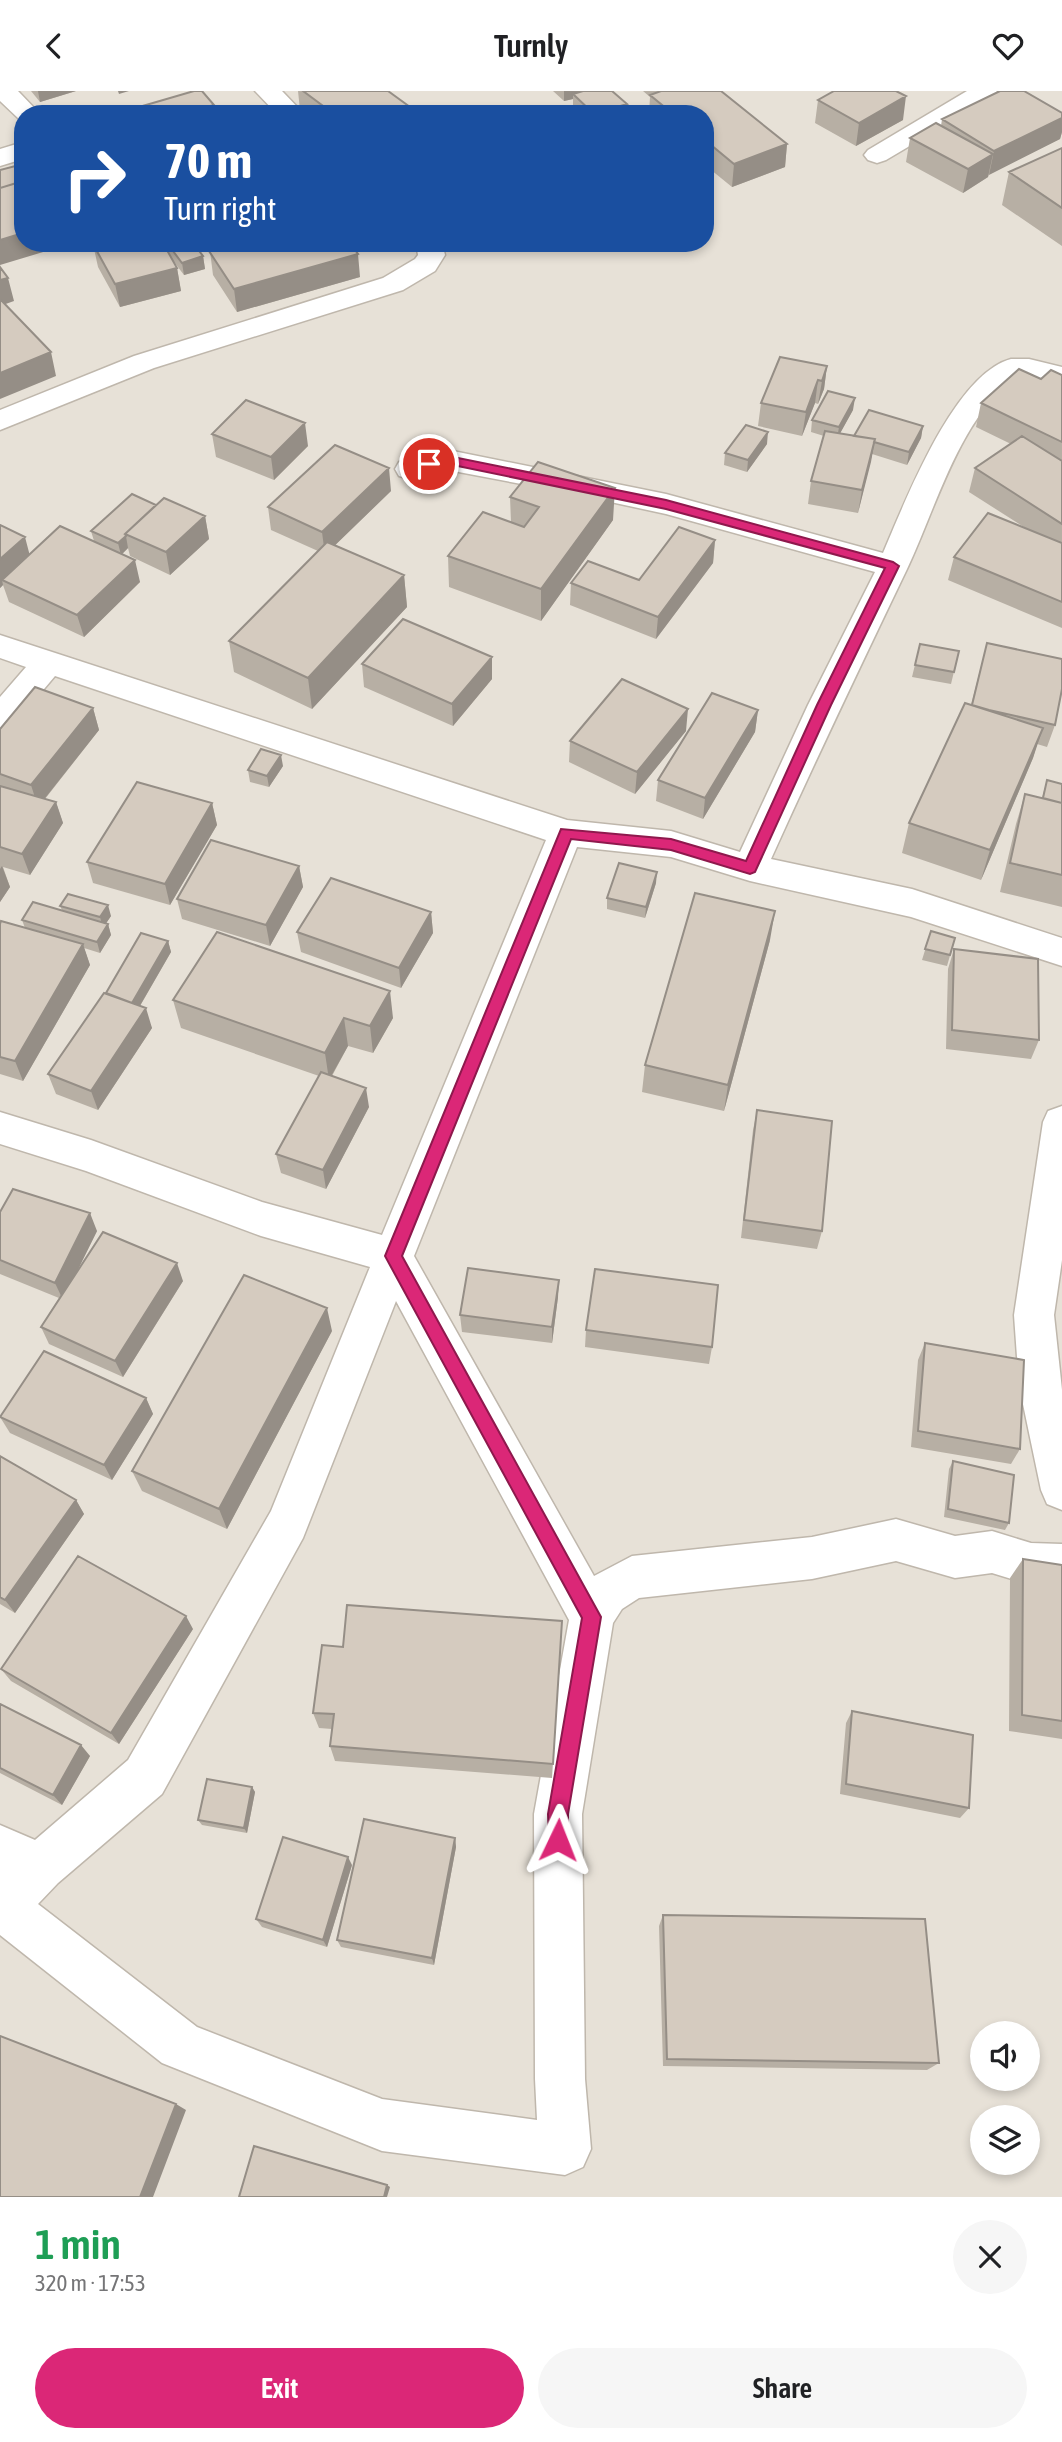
<!DOCTYPE html>
<html lang="en">
<head>
<meta charset="utf-8">
<style>
	body { margin:0; font-family:"Asap Condensed",sans-serif; background:#f6f6f6; color:#202124; height:100vh; display:flex; flex-direction:column; font-size:26px; white-space:nowrap }
	* { box-sizing:border-box; margin:0 }
	p { font-size:23px; color:#757577 }
	.icon { flex:none; width:38px; height:38px; fill:none; stroke:currentColor; stroke-width:2; stroke-linecap:round; stroke-linejoin:round }
	.map { position:relative; height:2106px; overflow:hidden }
	.sheet { display:flex; flex-direction:column; background:#fff; flex:1 }
	.sheet>* { flex:none }
	.banner { position:absolute; left:14px; top:14px; width:700px; height:147px; border-radius:28px; box-shadow:0 4px 10px #0003; background:#1a4fa0; color:#fff; overflow:hidden }
	.fabs { position:absolute; left:970px; top:1930px; display:grid; gap:14px }
	.fabs a { display:grid; place-items:center; width:70px; height:70px; border-radius:50%; background:#fff; box-shadow:0 4px 10px #0003; font-size:35px }
	.pin { position:absolute; display:grid; place-items:center; width:60px; height:60px; color:#fff; margin:-30px; border:4px solid #fff; border-radius:50%; box-shadow:0 2px 7px #0007 }
	.me { position:absolute; width:77px; margin:-38px; rotate:2deg; stroke-linejoin:round; filter:drop-shadow(0 0 5px #0008) }
	.turn { display:flex; align-items:center; gap:24px; height:147px; padding:0 35px; font-size:32px }
	.turn .icon { width:91px; height:91px; stroke-width:2.5 }
	.turn b { display:block; font-size:49px; line-height:60px }
	.round { display:grid; place-items:center; flex:none; width:74px; height:74px; border-radius:37px; background:#f6f6f6 }
	.head { display:flex; align-items:center; justify-content:space-between; height:119px; padding:0 35px }
	h1 { font-size:42px; font-weight:600; line-height:52px; color:#1e9e55 }
	.button { display:flex; gap:14px; margin-top:auto; padding:14px 35px }
	.button a { flex:1; height:80px; border-radius:42px; background:#db2777; color:#fff; font-size:28px; font-weight:600; line-height:80px; text-align:center }
	.button a+a { background:#f6f6f6; color:#202124 }
	header { display:flex; justify-content:space-between; align-items:center; height:91px; padding:0 35px; background:#fff; font-size:32px; font-weight:600 }
	.map>svg:first-child { display:block }
</style>
</head>
<body>
<header><svg class="icon" aria-label="back" viewBox="0 0 24 24"><path d="M15 5l-7 7 7 7"/></svg>Turnly<svg class="icon" aria-label="heart" viewBox="0 0 24 24"><path d="M12 20l-8-8c-3-5 5-10 8-4 3-6 11-1 8 4z"/></svg></header>
<div class="map">
<svg width="1062" height="2106" viewBox="0 0 1062 2106">
	<rect width="100%" height="100%" fill="#f4f0e9"/>
	<path fill="#e7e1d7" fill-rule="evenodd" d="M0 0H1062V2106H0ZM23 23H705V152H23ZM982 1942H1027V1988H982ZM982 2026H1027V2072H982Z"/>
	<g fill="none" stroke-linecap="round" stroke-linejoin="round">
		<defs>
			<path id="minor" d="M0 0H18L40 23H23V29L19 28 0 10Z
				M255 0H282L304 23H277Z
				M967 0H997L994 5 886 69 877 72 868 69 864 64 868 59Z
				M23 51V68L0 75V58Z
				M416 152H442L445 164 435 180 403 199 154 277 0 339V319L134 265 383 187 415 168 418 164Z
				M1011 268H1029L1062 276V294L1017 286C960 325 936 417 907 478 861 574 815 670 771 768L912 798 1062 847V875L911 826 750 790 671 766 577 756 414 1165 594 1485 632 1465 812 1446 896 1428 955 1445 992 1440 1031 1452 1062 1453V1495L1031 1494 992 1482 955 1487 896 1470 812 1488 639 1507 622 1518 613 1532 582 1723 585 1988 591 2058 583 2076 565 2084 382 2060 162 1972 0 1844V1734L35 1749 128 1669 271 1420 370 1176 261 1145 86 1080 0 1053V1021L91 1049 262 1111 382 1144 546 749 55 585 12 636 0 640V606L26 576 0 567V544L567 729 671 740 740 761 808 614 875 481 666 423 569 402 448 379 410 388 399 385 395 378 399 371 448 359 666 403 883 462C905 411 954 283 1011 268ZM396 1210 569 1529 534 1723 535 1988 537 2029 382 2008 197 1936 38 1813 58 1792 162 1703 303 1447Z
				M1062 1015V1169L1054 1224 1062 1299V1419L1047 1413 1041 1399 1019 1294 1014 1224 1043 1031 1048 1020Z"/>
		</defs>
		<use href="#minor" stroke="#bfb7ac" stroke-width="3"/>
		<use href="#minor" fill="#fff" fill-rule="evenodd"/>
	</g>
	<path fill="#b7afa4" d="M31 0H76L40 11Z
		M298 0H388L410 16V23H305L300 19Z
		M553 0H612L626 23H581L573 15V8L564 10Z
		M643 0H721L787 53 785 76 732 96 705 74V23H649L650 6Z
		M818 9 903 29 856 55 815 32Z
		M1062 22V41L1060 48 989 83 988 86 963 102 906 71 910 47 941 35 942 28Z
		M1062 57V155L1002 114 1009 81Z
		M165 152H193L203 165 205 178 184 184 171 167 177 177 181 200 120 216 98 176 93 153 167 159Z
		M204 152H331L360 186 237 221 213 184 210 160Z
		M827 275 824 298 818 313 815 312 802 345 758 335 761 312Z
		M1062 284V537L948 489 954 466 1027 438 969 401 975 377 1011 353 976 336 981 312 1041 288Z
		M853 319 840 342 854 345 923 335 921 347 907 374 872 363 858 422 808 413 811 390 824 345 811 341 812 329Z
		M212 343 308 355 274 389 216 366Z
		M767 353 747 381 724 374 725 362Z
		M391 400 335 454 404 484 407 516 312 618 234 581 229 550 318 460 271 439 268 416Z
		M510 406 613 429 541 530 449 496 448 465 511 431Z
		M156 414 205 425 209 448 170 484 130 465 128 457 122 463 140 491 84 546 9 511 3 494 0 497V434L30 463 94 450 91 440Z
		M715 449 713 472 656 548 570 514 571 492 639 489Z
		M987 552 1055 634 1047 656 1037 653 1033 667 981 789 902 762 909 732 971 614Z
		M920 553 959 560 951 593 912 586Z
		M362 573 492 588 453 635 364 596Z
		M93 617 99 639 45 708 56 711 63 732 30 784 3 776 10 796 0 811V638Z
		M758 619 755 641 703 728 656 710 658 689Z
		M686 640 635 703 569 671 570 650Z
		M283 675 269 696 250 691 248 679Z
		M1047 689 1062 693V816L1000 801 1016 733 1025 703 1042 707Z
		M212 712 217 734 170 814 93 792 87 771Z
		M299 775 303 796 270 855 182 828 177 808Z
		M656 792 645 827 607 818V807Z
		M60 815 111 825 106 832 108 833 111 844 100 862 84 857 90 874 23 990 0 983V833L25 837 22 829 62 819Z
		M431 821 433 842 401 897 301 861 297 841Z
		M931 840 955 847 947 875 922 869Z
		M770 849 724 1020 642 1001 645 974Z
		M168 850 171 861 140 915 152 937 98 1019 56 1003 48 983 106 902Z
		M954 858 1039 949 1031 968 946 958 948 878Z
		M173 909 393 927 373 962 348 955 332 985 369 1016 326 1098 281 1082 276 1063 319 985 181 937Z
		M757 1020 822 1140 817 1158 741 1147 753 1039Z
		M0 1121 97 1140 77 1180 183 1190 123 1286 49 1253 41 1236 59 1207 0 1183Z
		M558 1206 552 1252 462 1241 460 1224Z
		M586 1239 712 1256 709 1273 585 1256Z
		M332 1240 227 1438 142 1400 132 1380Z
		M925 1252 1020 1358 1011 1373 911 1356 918 1269Z
		M146 1307 153 1323 112 1389 10 1342 0 1326Z
		M0 1365 76 1409 84 1423 15 1522 0 1513Z
		M953 1370 1009 1432 1005 1439 944 1426 949 1378Z
		M1023 1468 1062 1474V1648L1009 1640 1010 1487Z
		M562 1530 552 1687 335 1670 330 1655 332 1638 319 1637 313 1622 343 1556Z
		M193 1538 119 1653 11 1590 1 1578Z
		M0 1613 90 1665 62 1714 0 1682Z
		M852 1620 969 1717 960 1727 840 1703 846 1632Z
		M252 1696 255 1701 247 1742 202 1734 198 1729Z
		M455 1747 456 1756 434 1874 341 1856 337 1849Z
		M352 1774 327 1856 262 1836 256 1828Z
		M663 1824 939 1972 927 1979 663 1975 659 1835Z"/>
	<path fill="#958e86" d="M38 0H76L40 11Z
		M118 0H129L119 3Z
		M564 0H597L573 3V8L564 10Z
		M906 5 903 29 856 55 859 32Z
		M627 13 626 23H596Z
		M214 14 215 23H183Z
		M410 16V23H393Z
		M1062 27V41L1060 48 989 84 994 60Z
		M787 53 785 76 732 96 734 73Z
		M993 63 988 86 963 102 968 78Z
		M23 142V152H73L0 174V149Z
		M220 152H297L222 176 219 153Z
		M358 163 360 186 237 221 234 198Z
		M203 165 205 178 184 184 182 172Z
		M177 177 181 200 120 216 115 193Z
		M8 187 14 210 0 215V189Z
		M51 261 56 285 0 308V282Z
		M827 275 824 298 818 313 822 290Z
		M818 289 815 312 802 345 806 321Z
		M855 307 853 319 837 348 839 336Z
		M305 332 308 355 274 389 271 366Z
		M923 335 921 347 907 374 909 361Z
		M768 341 767 353 747 381 748 369Z
		M875 348 871 371 858 422 862 399Z
		M389 377 391 400 325 464 322 441Z
		M615 397 613 429 541 530V498Z
		M205 425 209 448 170 484 166 461Z
		M126 445 128 457 121 464 118 452Z
		M25 446 31 469 2 489 3 494 0 497V468Z
		M715 449 713 472 656 548 658 526Z
		M135 469 140 491 84 546 77 524Z
		M404 484 407 516 312 618 308 587Z
		M492 566V588L453 635 452 613Z
		M93 617 99 639 38 716 31 694Z
		M688 618 686 640 635 703 637 681Z
		M758 619 755 641 703 728 705 707Z
		M1043 637 1033 667 981 789 990 759Z
		M281 664 283 675 269 696 267 685Z
		M56 711 63 732 30 784 22 763Z
		M212 712 217 734 170 814 165 793Z
		M2 775 10 796 0 811V778Z
		M299 775 303 796 270 855 266 834Z
		M657 781 656 792 645 827 646 816Z
		M108 814 111 825 103 837 100 826Z
		M775 820 770 849 724 1020 728 994Z
		M431 821 433 842 401 897 399 877Z
		M108 833 111 844 100 862 97 851Z
		M168 850 171 861 134 925 130 915Z
		M83 853 90 874 23 990 15 970Z
		M390 900 393 927 373 962 370 935Z
		M146 917 152 937 98 1019 91 1000Z
		M344 927 348 955 329 989 325 962Z
		M366 997 369 1016 326 1098 323 1079Z
		M90 1122 97 1140 63 1209 55 1192Z
		M177 1172 183 1190 123 1286 115 1270Z
		M559 1189 558 1206 552 1252V1236Z
		M327 1217 332 1240 227 1438 219 1418Z
		M146 1307 153 1323 112 1389 104 1374Z
		M76 1409 84 1423 15 1522 5 1509Z
		M186 1525 193 1538 119 1653 111 1642Z
		M81 1654 90 1665 62 1714 53 1704Z
		M252 1696 255 1701 247 1742 244 1737Z
		M455 1747 456 1756 434 1874 432 1867Z
		M348 1766 352 1774 327 1856 323 1849Z
		M176 2013 186 2019 153 2106H140Z
		M387 2094 390 2096 387 2106H384Z"/>
	<path fill="#d5cbbf" stroke="#958e86" stroke-width="2" d="M194 0H202L214 14 183 23H115Z
		M303 0H388L410 16 393 23H334Z
		M583 0H612L627 13 594 23 573 3Z
		M661 0H721L787 53 734 73 705 49V23H673L650 4Z
		M834 0H896L906 5 859 32 818 9Z
		M1000 0H1024L1062 22V27L994 60 942 28Z
		M227 16 234 23H206Z
		M936 32 993 63 968 78 910 47Z
		M1062 57V117L1009 81Z
		M23 73V90L0 97V79Z
		M23 90V142L0 149V97Z
		M96 152H163L177 177 115 193 93 153Z
		M167 152H193L203 165 182 172Z
		M238 152H350L358 163 234 198 209 160Z
		M0 176 8 187 0 189Z
		M0 208 51 261 0 282Z
		M780 266 827 275 822 290 818 289 806 321 761 312Z
		M1019 278 1041 288 1051 279 1062 284V351L981 312Z
		M828 300 855 307 839 336 812 329Z
		M246 309 305 332 271 366 212 343Z
		M869 319 923 335 909 361 874 351 875 348 854 345Z
		M746 334 768 341 748 369 725 362Z
		M825 340 875 348 862 399 811 390Z
		M1022 345 1062 370V433L975 377Z
		M335 354 389 377 322 441 268 416Z
		M538 371 615 397 541 498 448 465 483 421 524 436 539 416 510 406Z
		M132 403 156 414 125 443 126 445 118 452 91 440Z
		M164 407 205 425 166 461 125 443Z
		M988 422 1062 452V511L954 466Z
		M0 434 25 446 0 468Z
		M60 435 135 469 77 524 2 489Z
		M679 436 715 449 658 526 571 492 588 470 639 489Z
		M327 451 404 484 308 587 229 550Z
		M403 528 492 566 452 613 362 573Z
		M987 552 1062 568V598L1055 634 989 619 972 614Z
		M920 553 959 560 954 581 915 574Z
		M622 588 688 618 637 681 570 650Z
		M35 596 93 617 31 694 0 683V638Z
		M712 602 758 619 705 707 658 689Z
		M965 612 1043 637 990 759 909 732Z
		M261 658 281 664 267 685 248 679Z
		M1047 689 1062 693V712L1043 707Z
		M137 691 212 712 165 793 87 771Z
		M0 695 56 711 22 763 0 756Z
		M1025 703 1062 712V784L1010 772Z
		M211 749 299 775 266 834 177 808Z
		M619 772 657 781 646 816 607 807Z
		M331 787 431 821 399 877 297 841Z
		M695 802 775 820 728 994 645 974Z
		M68 803 108 814 100 826 60 815Z
		M33 811 108 833 97 851 22 829Z
		M1 830 83 853 15 970 0 966V833Z
		M931 840 955 847 950 864 925 858Z
		M217 841 390 900 370 935 344 927 325 962 173 909Z
		M141 842 168 850 132 912 106 902Z
		M954 858 1038 868 1039 949 952 939Z
		M104 902 146 917 91 1000 48 983Z
		M321 981 366 997 323 1079 276 1063Z
		M757 1019 832 1030 822 1140 744 1129Z
		M13 1098 90 1122 55 1192 0 1169V1121Z
		M103 1141 177 1172 115 1270 41 1236Z
		M468 1177 559 1189 552 1236 460 1224Z
		M595 1178 718 1194 712 1256 586 1239Z
		M244 1184 327 1217 219 1418 132 1380Z
		M925 1252 1024 1269 1020 1358 918 1340Z
		M44 1260 146 1307 104 1374 0 1326Z
		M0 1365 76 1409 5 1509 0 1506Z
		M953 1370 1014 1384 1009 1432 948 1418Z
		M78 1465 186 1525 111 1642 1 1578Z
		M1023 1468 1062 1474V1630L1022 1624Z
		M347 1514 562 1530 553 1673 330 1655 334 1623 313 1622 322 1554 343 1556Z
		M0 1613 81 1654 53 1704 0 1677Z
		M852 1620 973 1644 969 1717 846 1693Z
		M207 1688 252 1696 244 1737 198 1729Z
		M364 1728 455 1747 432 1867 337 1849Z
		M283 1746 348 1766 323 1849 256 1828Z
		M663 1824 925 1828 939 1972 667 1968Z
		M0 1945 176 2013 140 2106H0Z
		M254 2055 387 2094 384 2106H239Z"/>
	<path fill="#db2777" stroke="#8e194d" stroke-width="2" d="M448 365 666 409 893 471 899 475 831 614 755 781 750 783 671 759 571 748 402 1165 601 1526 568 1723V1749L565 1756 558 1759 551 1756 549 1749 548 1723 582 1527 385 1165 561 738 671 748 746 770 817 614 885 477 666 418 448 373 429 377 423 373 425 370Z"/>
</svg>
<div class="fabs">
<a><svg class="icon" aria-label="sound" viewBox="0 0 24 24"><path d="M4 9h4l5-4v14l-5-4H4zM17 9q2 3 0 6"/></svg></a>
<a><svg class="icon" aria-label="layers" viewBox="0 0 24 24"><path d="M12 4l9 5-9 5-9-5zM3 14l9 5 9-5"/></svg></a>
</div>
<div class="pin" style="left:429px;top:373px;background:#d93025"><svg class="icon" aria-label="arrive" viewBox="0 0 24 24"><path d="M6 21V4h12l-3 4 3 4H6"/></svg></div>
<svg class="me" style="left:558px;top:1749px" viewBox="-20 -20 40 40"><path d="M0-17L14 15 0 8-14 15z" fill="#db2777" stroke="#fff" stroke-width="4"/></svg>
<div class="banner">
<div class="turn"><svg class="icon" aria-label="right" viewBox="0 0 24 24"><path d="M7 20v-9h11M14 6l5 5-5 5"/></svg><div><b>70 m</b>Turn right</div></div>
</div>
</div>
<section class="sheet">
<div class="head"><div><h1>1 min</h1><p>320 m · 17:53</p></div><a class="round"><svg class="icon" aria-label="close" viewBox="0 0 24 24"><path d="M6 6l12 12M18 6L6 18"/></svg></a></div>
<div class="button"><a>Exit</a><a>Share</a></div>
</section>
</body>
</html>
